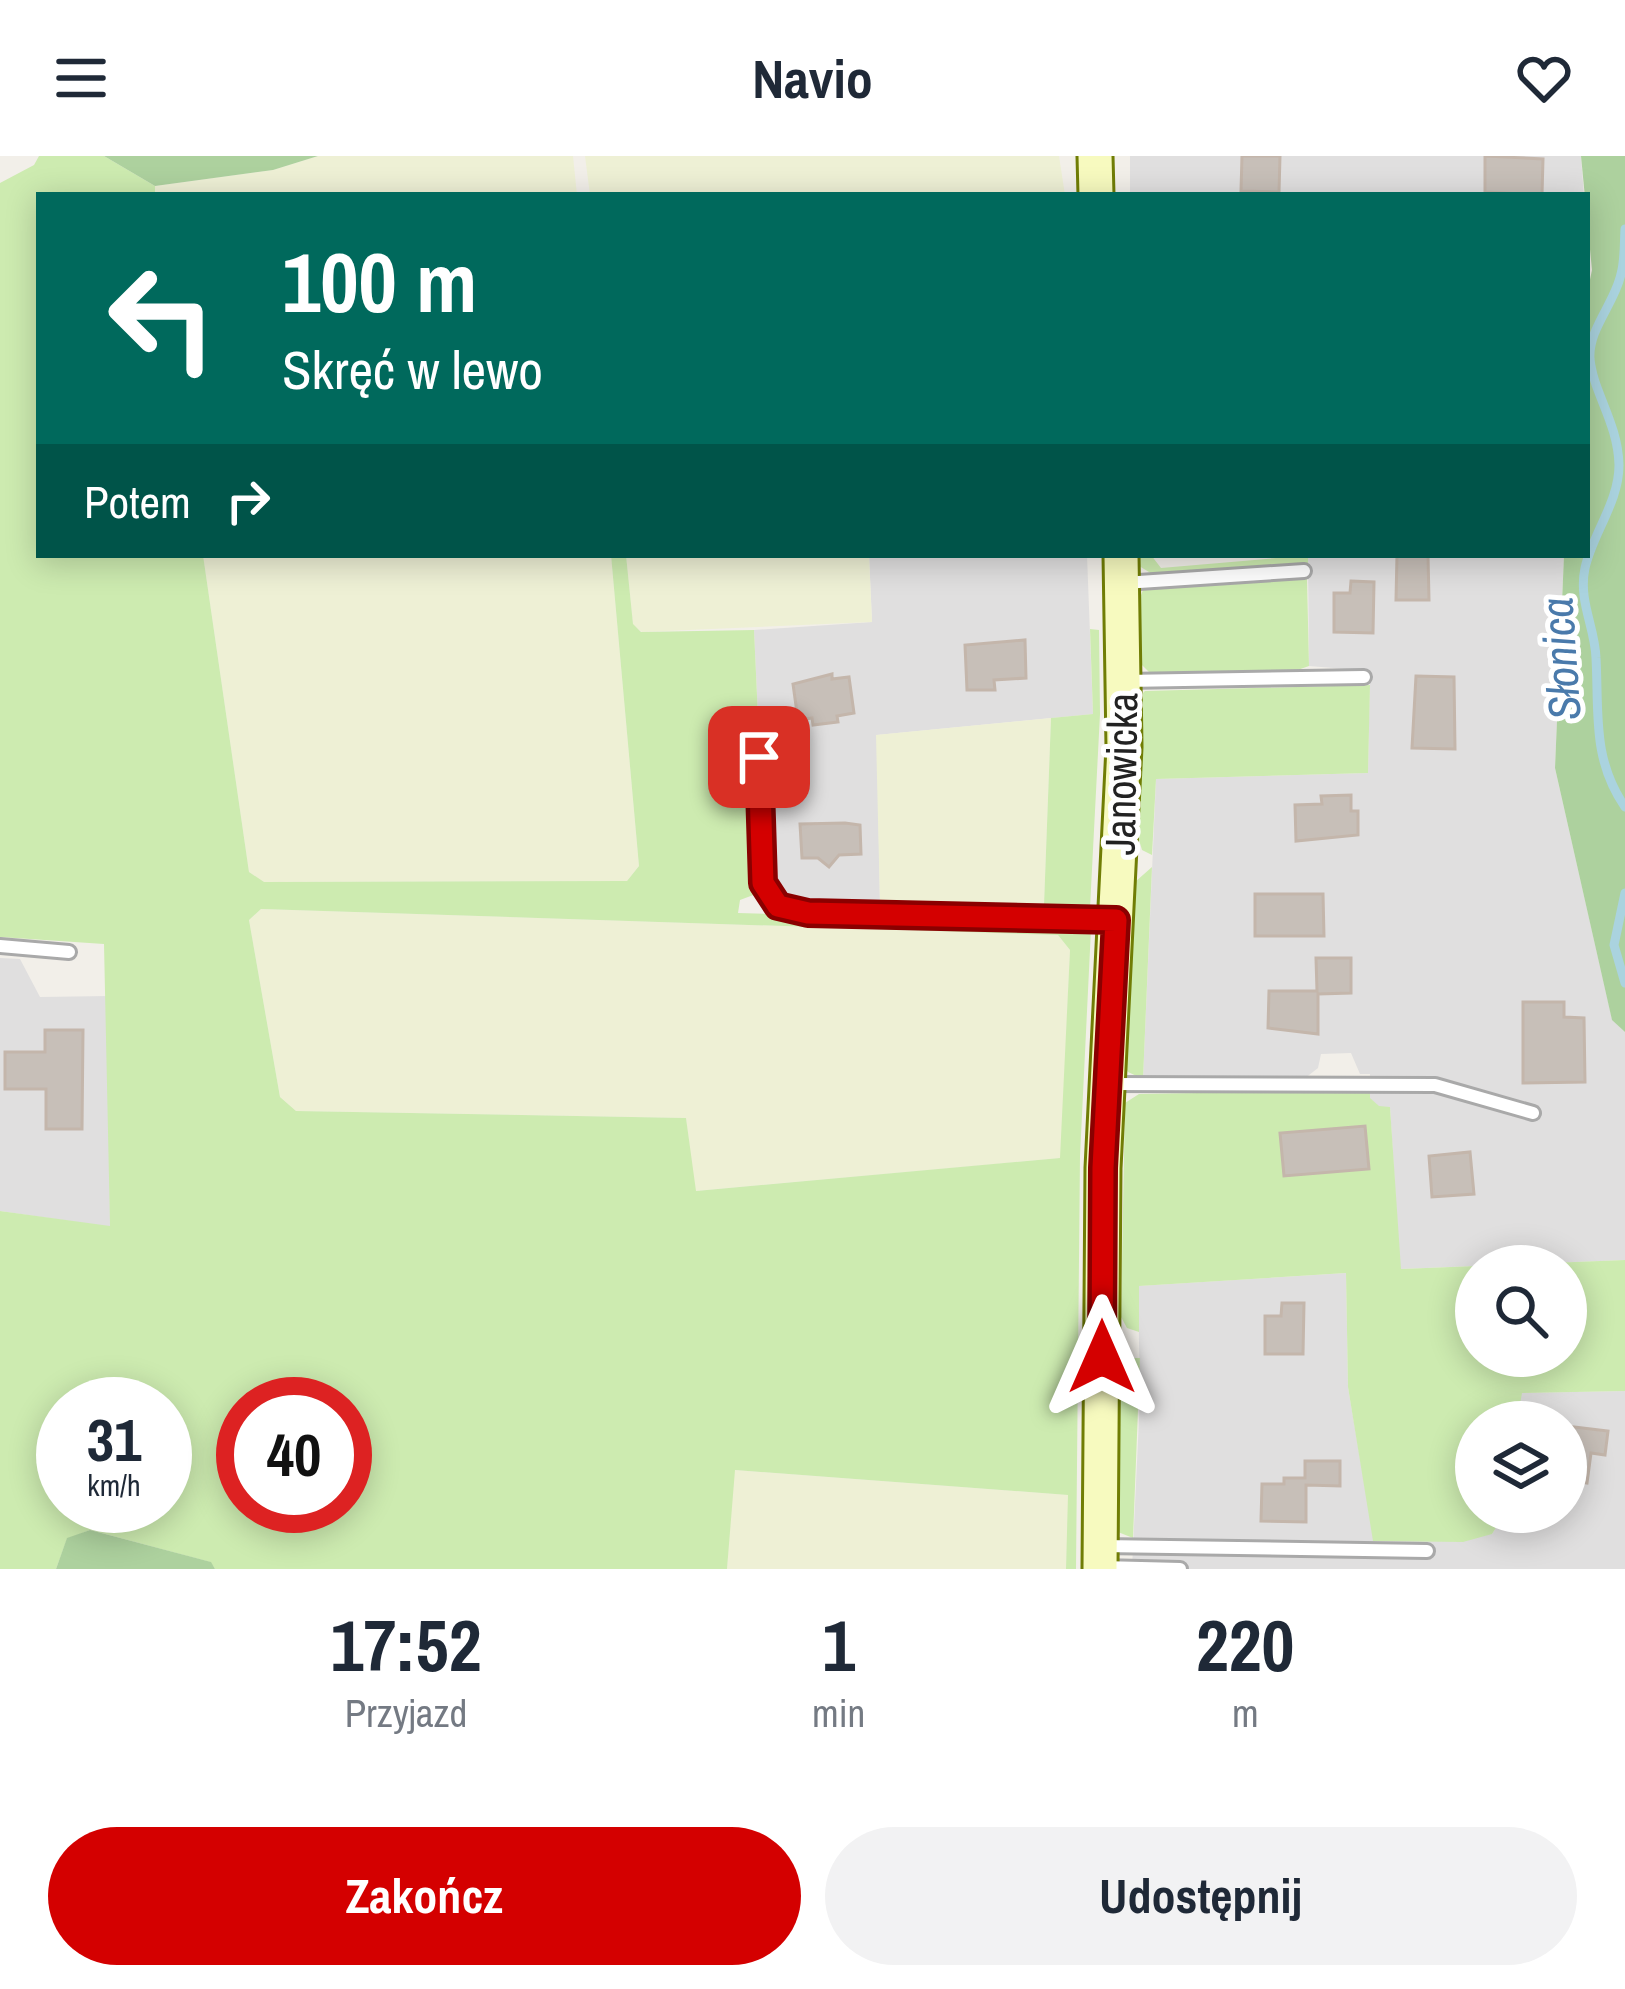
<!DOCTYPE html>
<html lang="pl">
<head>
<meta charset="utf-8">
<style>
	body { margin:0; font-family:"Archivo Narrow",sans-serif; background:#f2f2f3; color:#1f2937; height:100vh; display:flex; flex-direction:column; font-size:45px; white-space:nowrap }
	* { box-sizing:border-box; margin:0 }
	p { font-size:39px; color:#747a83 }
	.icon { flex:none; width:66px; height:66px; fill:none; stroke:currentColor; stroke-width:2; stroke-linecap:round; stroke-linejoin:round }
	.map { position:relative; height:1413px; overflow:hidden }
	.panel { display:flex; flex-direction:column; background:#fff; flex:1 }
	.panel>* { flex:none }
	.top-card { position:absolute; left:36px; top:36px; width:1554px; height:366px; border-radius:0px; box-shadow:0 6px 30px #0003; background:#00695c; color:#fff; overflow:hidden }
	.fabs { position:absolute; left:1455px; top:1089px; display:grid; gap:24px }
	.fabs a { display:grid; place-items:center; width:132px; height:132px; border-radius:50%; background:#fff; box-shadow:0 6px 30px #0003; font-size:60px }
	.speed { position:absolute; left:36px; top:1221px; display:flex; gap:24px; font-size:60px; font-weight:700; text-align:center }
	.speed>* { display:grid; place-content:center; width:156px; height:156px; border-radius:50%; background:#fff; box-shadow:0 6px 30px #0003; line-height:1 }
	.speed small { font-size:30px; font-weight:400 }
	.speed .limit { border:18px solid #d22; background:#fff; color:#111 }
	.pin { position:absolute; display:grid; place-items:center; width:102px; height:102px; color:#fff; margin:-51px; border-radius:24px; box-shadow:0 6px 18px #0006 }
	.me { position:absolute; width:132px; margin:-66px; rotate:0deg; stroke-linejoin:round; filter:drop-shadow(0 0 9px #0008) }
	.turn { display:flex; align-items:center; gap:42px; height:252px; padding:0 48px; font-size:54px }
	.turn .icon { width:156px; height:156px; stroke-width:2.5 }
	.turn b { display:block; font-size:84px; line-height:102px }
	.then { display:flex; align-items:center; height:114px; padding:0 48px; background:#0003; gap:24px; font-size:45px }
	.eta { display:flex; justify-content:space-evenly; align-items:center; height:204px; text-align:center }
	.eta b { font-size:72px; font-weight:800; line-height:84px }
	.button { display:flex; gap:24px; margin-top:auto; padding:24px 48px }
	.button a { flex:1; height:138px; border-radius:72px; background:#d40000; color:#fff; font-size:48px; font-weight:800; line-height:138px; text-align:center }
	.button a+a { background:#f2f2f3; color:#1f2937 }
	header { display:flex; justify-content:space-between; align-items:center; height:156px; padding:0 48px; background:#fff; font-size:54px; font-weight:800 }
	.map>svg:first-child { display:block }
</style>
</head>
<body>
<header><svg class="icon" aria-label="menu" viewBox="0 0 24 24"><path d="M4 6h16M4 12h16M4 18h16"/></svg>Navio<svg class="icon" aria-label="heart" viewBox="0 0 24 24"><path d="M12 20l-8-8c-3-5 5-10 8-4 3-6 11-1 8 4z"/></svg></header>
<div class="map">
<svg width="1625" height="1413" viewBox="0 0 1625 1413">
	<rect width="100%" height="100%" fill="#f2efe9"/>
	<path fill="#e0dfdf" d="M1130 0H1581L1584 39H1130Z
		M869 399H1087L1093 558 877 579 880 748 787 745 774 731 769 616 782 603 772 582 759 583 754 474 872 466Z
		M1564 399 1555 612 1612 863 1625 876V1104L1400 1113 1390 951H1379L1369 942 1370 918H1360L1351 897 1321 898 1318 912 1304 923H1143L1156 623 1368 617 1370 515 1309 510 1308 400Z
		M0 802 20 803 40 841 109 840 110 1071 0 1055Z
		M1346 1117 1348 1231 1374 1385 1492 1378 1506 1356H1566V1266H1517L1521 1237 1625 1235V1413H1132L1140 1242 1138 1130Z"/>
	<path fill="#eef0d5" d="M318 0H573L577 39H155V30L273 14Z
		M585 0H1059L1065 39H590Z
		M203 399H611L639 710 627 725 263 726 249 716Z
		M626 399H869L872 466 642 476 633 469Z
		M1051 562 1044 749 880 748 876 579Z
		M261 753 1058 779 1070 794 1061 1002 695 1035 686 962 296 955 280 941 249 764Z
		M734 1314 1069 1339 1066 1413H727Z"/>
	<path fill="#cdebb0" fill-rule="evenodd" d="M39 0H104L155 30V39H39V399H203L249 716 264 726 627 725 639 710 611 399H626L633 468 641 476 754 474 759 583 752 588 756 738 740 744 738 757 776 758 791 764 1091 773 1080 1000 1076 1413H1066L1068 1339 735 1314 727 1413H215L210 1406 90 1374 67 1383 56 1413H0V1055L110 1070 104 788 0 781V27L34 9ZM261 753 1058 779 1070 794 1060 1002 696 1035 686 962 296 955 280 941 249 764ZM63 1248H165V1350H63ZM243 1248H345V1350H243Z
		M1136 399H1151L1161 412 1312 399 1308 400V410L1154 419 1139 410Z
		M1307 423 1309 510 1292 516H1149L1140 507 1138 447 1143 434Z
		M1090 473 1099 474 1100 558 1090 752H873L868 747 1044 749 1051 562 1093 558Z
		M1370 529 1368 617 1156 623 1152 699 1142 694 1134 667 1140 540 1145 535Z
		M1152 711 1143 923 1128 916 1123 907 1131 741 1135 726Z
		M1370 934V942L1379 950 1390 951 1401 1113 1625 1104V1235L1522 1237 1517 1266H1476V1356H1506L1492 1378 1463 1386 1373 1385 1348 1231 1346 1117 1139 1130V1176L1127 1172 1121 1161 1125 947 1139 938ZM1476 1110H1566V1200H1476Z
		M1130 1202H1140L1133 1382 1118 1376 1120 1233Z"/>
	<path fill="#add19e" d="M104 0H318L273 14 155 30Z
		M1581 0H1625V876L1612 864 1555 612 1564 399H1587V138L1592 114Z
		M90 1374 211 1406 215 1413H56L67 1382Z"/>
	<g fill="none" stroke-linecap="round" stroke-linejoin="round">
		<path stroke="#aad3df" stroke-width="9" d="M1625 73C1624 87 1625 104 1621 118 1615 147 1588 173 1590 203 1593 236 1618 267 1619 309 1619 346 1593 377 1585 412 1578 445 1595 471 1596 502 1599 557 1592 603 1625 651
			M1625 737 1614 789 1625 827"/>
	</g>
	<path fill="#c7bfb8" stroke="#c4b6ab" stroke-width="3" d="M1242 0H1280L1279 36 1241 35Z
		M1485 0 1543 3 1542 39 1485 36Z
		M1397 399H1428L1429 444H1396Z
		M1351 425 1374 426 1373 477 1334 476V437H1350Z
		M1025 484 1026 522 994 524 995 534H967L965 489Z
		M832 518V523L849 521 854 557 837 560 838 566 813 569 812 562 798 564 793 528Z
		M1416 520 1454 521 1455 593 1412 592Z
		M1351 639V655H1358V679L1296 685 1295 649 1322 648 1321 640Z
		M845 667 860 669 861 698 839 699 829 711 818 702H802L800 668Z
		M1255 738H1323L1324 780H1255Z
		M1316 802H1351V837L1318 838V878L1268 872 1269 835H1317Z
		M1523 846H1564V861L1584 862 1585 926 1523 927Z
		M45 874H83L82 973H46V933H5V896H45Z
		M1365 970 1369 1013 1284 1020 1280 977Z
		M1470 996 1474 1038 1432 1041 1429 1000Z
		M1282 1147H1304L1303 1198H1265V1160H1281Z
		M1566 1270 1608 1275 1605 1299 1591 1297 1587 1327 1566 1324Z
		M1305 1305H1340V1330L1306 1329V1366L1261 1365 1262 1328H1284V1322H1305Z"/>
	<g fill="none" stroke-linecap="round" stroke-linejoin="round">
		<defs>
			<path id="lane" d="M1124 427 1304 415
				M1125 525 1364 521
				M759 601 763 727 778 750 808 757 1115 764
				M0 790 69 796
				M1109 928 1435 929 1533 957
				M1102 1390 1427 1395
				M1102 1411 1180 1413"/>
			<path id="secondary" d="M1095 0 1096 39
				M1100 1413 1103 1012 1124 591 1121 399"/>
		</defs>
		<use href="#lane" stroke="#a9a9a9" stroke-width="18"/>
		<use href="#secondary" stroke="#707d05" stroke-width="39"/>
		<use href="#lane" stroke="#fff" stroke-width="12"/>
		<use href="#secondary" stroke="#f7fabf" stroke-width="33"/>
	</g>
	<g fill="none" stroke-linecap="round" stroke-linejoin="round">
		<defs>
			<path id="route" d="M759 601 763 727 778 750 808 757 1116 764 1103 1012 1102 1201"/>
		</defs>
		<use href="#route" stroke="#8a0000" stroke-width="30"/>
		<use href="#route" stroke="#d40000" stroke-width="21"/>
	</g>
	<g text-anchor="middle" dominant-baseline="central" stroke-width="10" stroke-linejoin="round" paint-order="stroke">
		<g font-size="42" fill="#222" stroke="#fff">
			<text transform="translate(1121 618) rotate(-89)">Janowicka</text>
		</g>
		<g font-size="45" font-style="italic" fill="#4a7aab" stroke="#fff">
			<text transform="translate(1560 503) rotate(-94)">Słonica</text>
		</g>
	</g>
</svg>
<div class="fabs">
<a><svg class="icon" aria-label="search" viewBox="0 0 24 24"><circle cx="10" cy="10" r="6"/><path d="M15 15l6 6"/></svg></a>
<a><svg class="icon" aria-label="layers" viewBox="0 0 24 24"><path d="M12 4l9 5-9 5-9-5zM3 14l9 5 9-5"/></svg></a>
</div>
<div class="speed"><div>31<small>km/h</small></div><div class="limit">40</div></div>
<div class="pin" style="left:759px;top:601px;background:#d93025"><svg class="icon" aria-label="arrive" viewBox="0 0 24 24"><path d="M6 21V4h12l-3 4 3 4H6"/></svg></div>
<svg class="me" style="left:1102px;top:1201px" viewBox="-20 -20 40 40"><path d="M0-17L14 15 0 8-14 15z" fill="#d40000" stroke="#fff" stroke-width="4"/></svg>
<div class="top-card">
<div class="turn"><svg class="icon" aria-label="left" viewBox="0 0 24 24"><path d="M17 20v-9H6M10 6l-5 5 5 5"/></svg><div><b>100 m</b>Skręć w lewo</div></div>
<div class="then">Potem<svg class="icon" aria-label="right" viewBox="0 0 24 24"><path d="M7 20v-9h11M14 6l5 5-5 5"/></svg></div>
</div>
</div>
<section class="panel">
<div class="eta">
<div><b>17:52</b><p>Przyjazd</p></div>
<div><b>1</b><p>min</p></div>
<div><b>220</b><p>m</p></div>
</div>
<div class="button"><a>Zakończ</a><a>Udostępnij</a></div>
</section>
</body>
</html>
